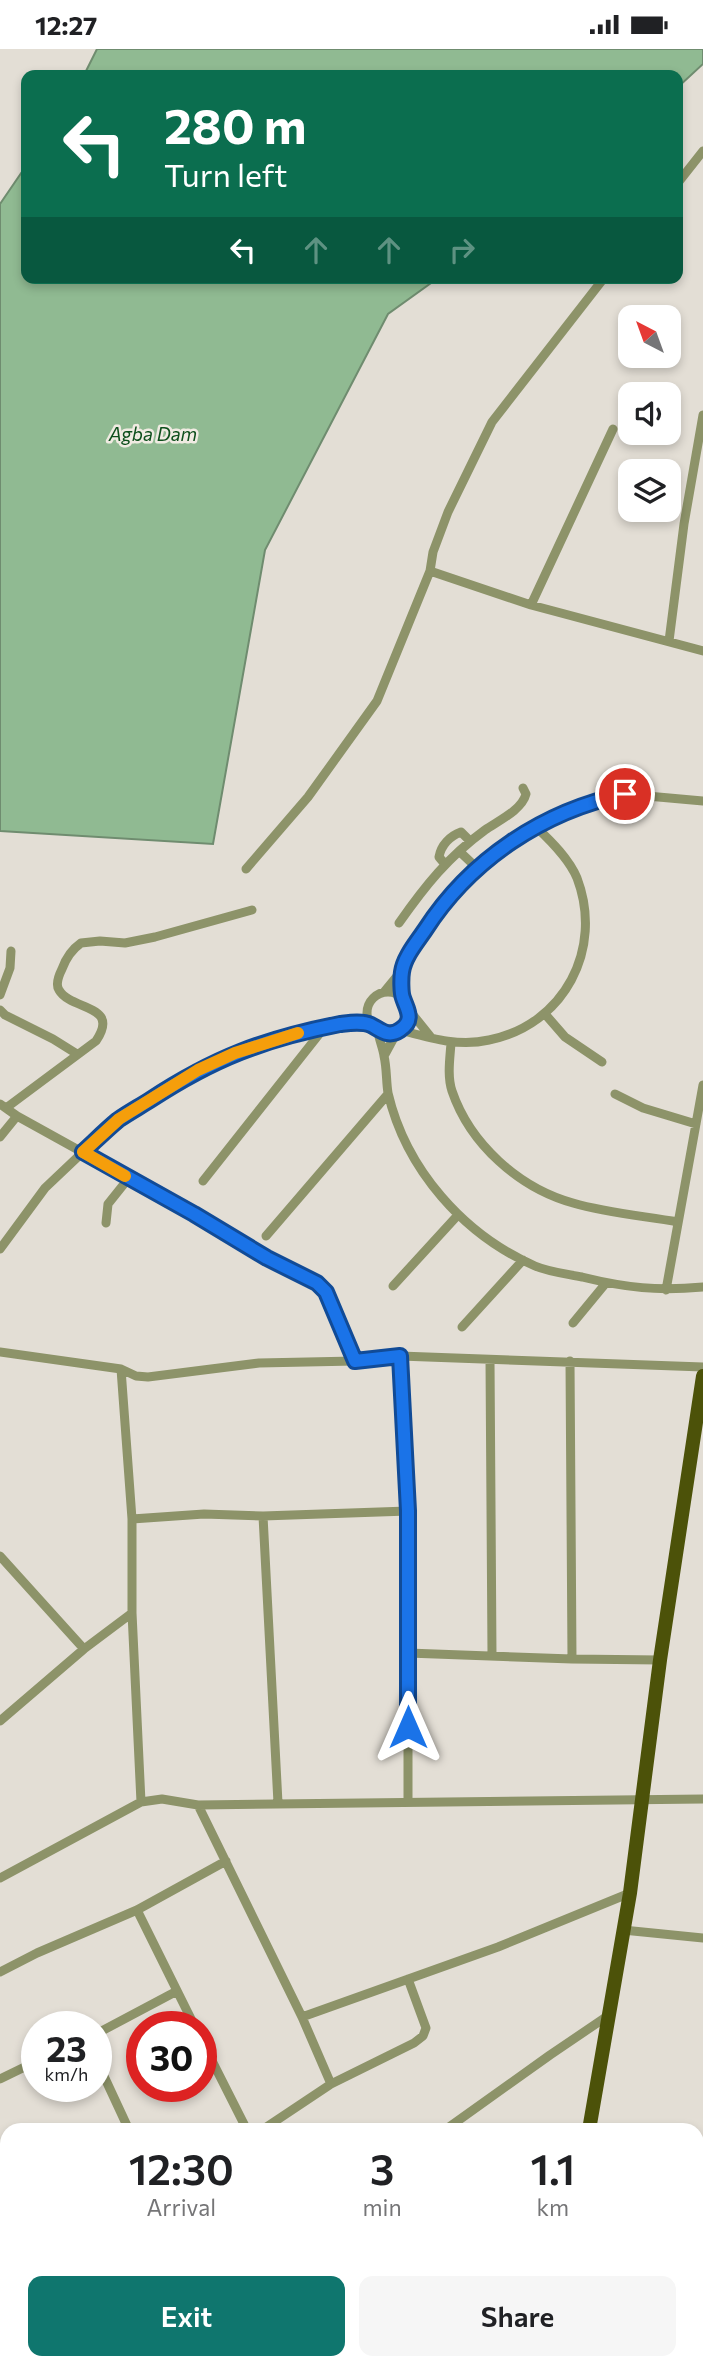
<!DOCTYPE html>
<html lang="en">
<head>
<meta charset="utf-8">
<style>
	body { margin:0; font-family:Commissioner,sans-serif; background:#f6f6f6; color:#202124; height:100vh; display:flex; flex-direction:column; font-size:26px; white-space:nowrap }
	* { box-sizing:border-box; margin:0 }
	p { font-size:23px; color:#757577 }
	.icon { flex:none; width:38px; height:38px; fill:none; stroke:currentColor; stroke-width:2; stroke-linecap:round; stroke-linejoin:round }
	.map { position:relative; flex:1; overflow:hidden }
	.details { position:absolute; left:0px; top:2074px; width:704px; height:247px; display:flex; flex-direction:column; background:#fff; border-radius:21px 21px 0 0; box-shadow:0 4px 10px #0003 }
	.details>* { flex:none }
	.guide { position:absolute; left:21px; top:21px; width:662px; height:214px; border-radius:14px; box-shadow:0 4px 10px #0003; background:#0b6e4f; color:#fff; overflow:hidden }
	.needle { width:46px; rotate:319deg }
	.tools { position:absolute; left:618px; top:256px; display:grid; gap:14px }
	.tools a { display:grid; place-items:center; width:63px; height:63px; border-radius:14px; background:#fff; box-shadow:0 4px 10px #0003; font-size:35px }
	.speed { position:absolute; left:21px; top:1962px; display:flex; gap:14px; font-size:35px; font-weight:700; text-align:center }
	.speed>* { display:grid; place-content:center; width:91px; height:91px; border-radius:50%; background:#fff; box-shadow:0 4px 10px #0003; line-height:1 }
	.speed small { font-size:18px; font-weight:400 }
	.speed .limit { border:10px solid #d22; background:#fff; color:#111 }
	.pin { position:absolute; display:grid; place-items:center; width:60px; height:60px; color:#fff; margin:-30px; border:4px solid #fff; border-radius:50%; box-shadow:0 2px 7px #0007 }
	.me { position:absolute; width:77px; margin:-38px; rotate:0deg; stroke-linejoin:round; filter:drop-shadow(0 0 5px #0008) }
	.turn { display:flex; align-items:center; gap:24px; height:147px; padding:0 28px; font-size:32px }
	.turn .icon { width:91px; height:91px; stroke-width:2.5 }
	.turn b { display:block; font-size:49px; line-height:60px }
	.lanes { display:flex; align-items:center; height:66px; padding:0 28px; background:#0003; justify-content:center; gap:35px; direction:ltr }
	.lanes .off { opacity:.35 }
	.eta { display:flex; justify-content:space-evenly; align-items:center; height:119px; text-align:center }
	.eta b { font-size:42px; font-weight:600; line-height:49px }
	.cta { display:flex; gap:14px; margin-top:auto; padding:14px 28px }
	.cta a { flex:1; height:80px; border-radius:14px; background:#0f766e; color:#fff; font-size:28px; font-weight:600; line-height:80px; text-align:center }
	.cta a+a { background:#f6f6f6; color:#202124 }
	.status { display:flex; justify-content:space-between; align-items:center; height:49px; padding:0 35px; background:#fff; direction:ltr }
	.status svg { height:19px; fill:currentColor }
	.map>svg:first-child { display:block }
</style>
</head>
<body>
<div class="status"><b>12:27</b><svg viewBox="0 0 49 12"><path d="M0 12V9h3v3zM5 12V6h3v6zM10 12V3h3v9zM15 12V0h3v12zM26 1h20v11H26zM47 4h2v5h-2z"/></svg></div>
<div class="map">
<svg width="703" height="2319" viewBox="0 0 703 2319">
	<rect width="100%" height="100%" fill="#e3ded5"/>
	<path fill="#90ba92" stroke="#6f8c6f" stroke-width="2" d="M97 0H703V15L677 39V26H84Z
		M26 117V229H438L388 265 265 501 213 795 0 782V155Z"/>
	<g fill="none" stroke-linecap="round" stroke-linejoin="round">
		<path stroke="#8d9369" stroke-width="9" d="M677 135 703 102
			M430 522 531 556 703 602
			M531 556 613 380
			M669 592 684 475 703 366
			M459 802 477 819
			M444 814 439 808C441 796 450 787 461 783L470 792
			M246 820 308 748 377 652 430 522 433 503 448 463 492 373 604 229
			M399 874C425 837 448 808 485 781 498 772 522 761 526 745L523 739
			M402 921V948
			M384 943 402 921 411 903 439 858 477 819 509 793 559 767 602 749 625 745 703 752
			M367 964a21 21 0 1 1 42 0a21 21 0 1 1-42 0Z
			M0 946 10 919 11 902
			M0 961 5 966 53 990 77 1005
			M409 961 430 987
			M545 965 565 988 602 1013
			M400 981C430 989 458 998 489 991 564 976 604 900 577 829 569 810 552 793 537 779
			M378 982C379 991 383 999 384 1007 387 1020 386 1032 388 1044 406 1121 464 1186 535 1217 549 1223 567 1225 582 1228 627 1239 657 1242 703 1238
			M451 994C450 1009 447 1027 452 1042 470 1095 519 1139 573 1154 607 1164 644 1167 678 1173
			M384 1007 397 983
			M615 1045 643 1059 696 1075
			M0 1055 17 1067 194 1165 267 1209 317 1234 326 1243 355 1312
			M6 1059 96 992C121 955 71 962 59 941 55 935 59 926 62 920 66 909 71 901 81 894L100 892 125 894 155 888 252 861
			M0 1088 17 1067
			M203 1132 324 979
			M106 1174 108 1155 124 1135 126 1127
			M266 1187 388 1045
			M0 1200 45 1139 83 1103 119 1070 198 1021 221 1009 283 987 350 973 372 976
			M393 1237 457 1167
			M666 1241 703 1036
			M573 1274 606 1234
			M462 1278 523 1211
			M0 1303 121 1320 136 1327 148 1328 259 1314 355 1312 400 1307 703 1318
			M400 1307 408 1462V1753
			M490 1311 492 1606
			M570 1312 572 1610
			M121 1320 132 1470V1564L141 1753
			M263 1467 278 1754
			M132 1470 204 1465 263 1467 408 1462
			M0 1507 84 1600
			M408 1604 572 1610 660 1611
			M0 1672 84 1600 132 1564
			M198 1756 302 1968 331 2035
			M0 1829 141 1753 162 1750 198 1756 703 1750
			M137 1861 195 1978
			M623 1881 703 1889
			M0 1923 37 1904 137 1861 226 1812
			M302 1968 498 1898 630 1844
			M96 1985 177 1942
			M201 1990 247 2081
			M96 2010 129 2081
			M0 2030 37 2012
			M262 2081 331 2035 414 1994 423 1987 426 1979 408 1930
			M445 2081 550 2006 609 1966
			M0 2122 7 2118
			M0 2173 7 2185
			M696 2245 703 2247
			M0 2252 7 2248
			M46 2314 49 2319
			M222 2314 224 2319
			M319 2314 321 2319
			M421 2314 424 2319
			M190 2319 206 2314"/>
		<path stroke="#676e2b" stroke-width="12" d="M696 2227 703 2223"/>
		<path stroke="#4c5209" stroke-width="14" d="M589 2081 630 1844 660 1611 703 1327
			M541 2314 542 2319
			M561 2319 562 2314"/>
	</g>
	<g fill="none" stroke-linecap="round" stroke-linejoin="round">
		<defs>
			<path id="route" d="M408 1678V1462L400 1307 355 1312 326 1243 317 1234 267 1209 194 1165 83 1103C95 1092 106 1081 118 1071 128 1064 139 1058 150 1051 214 1009 264 990 340 975 349 974 362 972 371 976 381 981 388 989 400 981 415 971 407 961 403 949 401 944 401 929 402 923 404 908 417 893 425 881 470 811 543 762 625 745"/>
		</defs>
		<use href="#route" stroke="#114b97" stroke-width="18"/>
		<use href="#route" stroke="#1a73e8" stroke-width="12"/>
		<path stroke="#f59e0b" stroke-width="12" d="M125 1127 83 1103 119 1070 198 1021 235 1004 298 984"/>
	</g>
	<g text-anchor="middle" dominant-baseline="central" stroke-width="5" stroke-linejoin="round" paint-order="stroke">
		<g font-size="19" font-style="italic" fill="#0e4f1c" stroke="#f0ebe2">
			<text x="153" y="384">Agba Dam</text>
		</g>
	</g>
</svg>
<div class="tools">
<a><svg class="needle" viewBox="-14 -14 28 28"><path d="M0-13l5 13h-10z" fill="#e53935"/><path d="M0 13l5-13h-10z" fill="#757577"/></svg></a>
<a><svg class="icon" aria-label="sound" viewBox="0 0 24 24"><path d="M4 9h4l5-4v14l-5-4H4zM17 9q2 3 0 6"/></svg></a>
<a><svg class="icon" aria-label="layers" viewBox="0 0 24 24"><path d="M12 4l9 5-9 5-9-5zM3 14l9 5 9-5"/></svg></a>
</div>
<div class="speed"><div>23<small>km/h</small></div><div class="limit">30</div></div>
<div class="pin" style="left:625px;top:745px;background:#d93025"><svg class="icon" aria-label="arrive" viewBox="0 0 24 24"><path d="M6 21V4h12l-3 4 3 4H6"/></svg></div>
<svg class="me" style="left:408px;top:1678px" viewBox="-20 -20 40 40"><path d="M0-17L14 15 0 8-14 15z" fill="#1a73e8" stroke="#fff" stroke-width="4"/></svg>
<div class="guide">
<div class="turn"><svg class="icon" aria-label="left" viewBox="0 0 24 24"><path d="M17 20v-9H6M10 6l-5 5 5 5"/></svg><div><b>280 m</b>Turn left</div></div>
<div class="lanes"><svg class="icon" aria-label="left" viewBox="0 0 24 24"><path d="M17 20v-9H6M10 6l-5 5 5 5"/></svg><svg class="icon off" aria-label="ahead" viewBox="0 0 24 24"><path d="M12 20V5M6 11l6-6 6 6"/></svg><svg class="icon off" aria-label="ahead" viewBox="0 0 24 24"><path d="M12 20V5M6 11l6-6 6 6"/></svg><svg class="icon off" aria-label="right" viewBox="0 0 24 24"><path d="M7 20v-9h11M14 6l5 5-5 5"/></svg></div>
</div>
<section class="details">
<div class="eta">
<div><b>12:30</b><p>Arrival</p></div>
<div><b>3</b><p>min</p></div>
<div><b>1.1</b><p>km</p></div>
</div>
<div class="cta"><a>Exit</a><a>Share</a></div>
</section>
</div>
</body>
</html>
